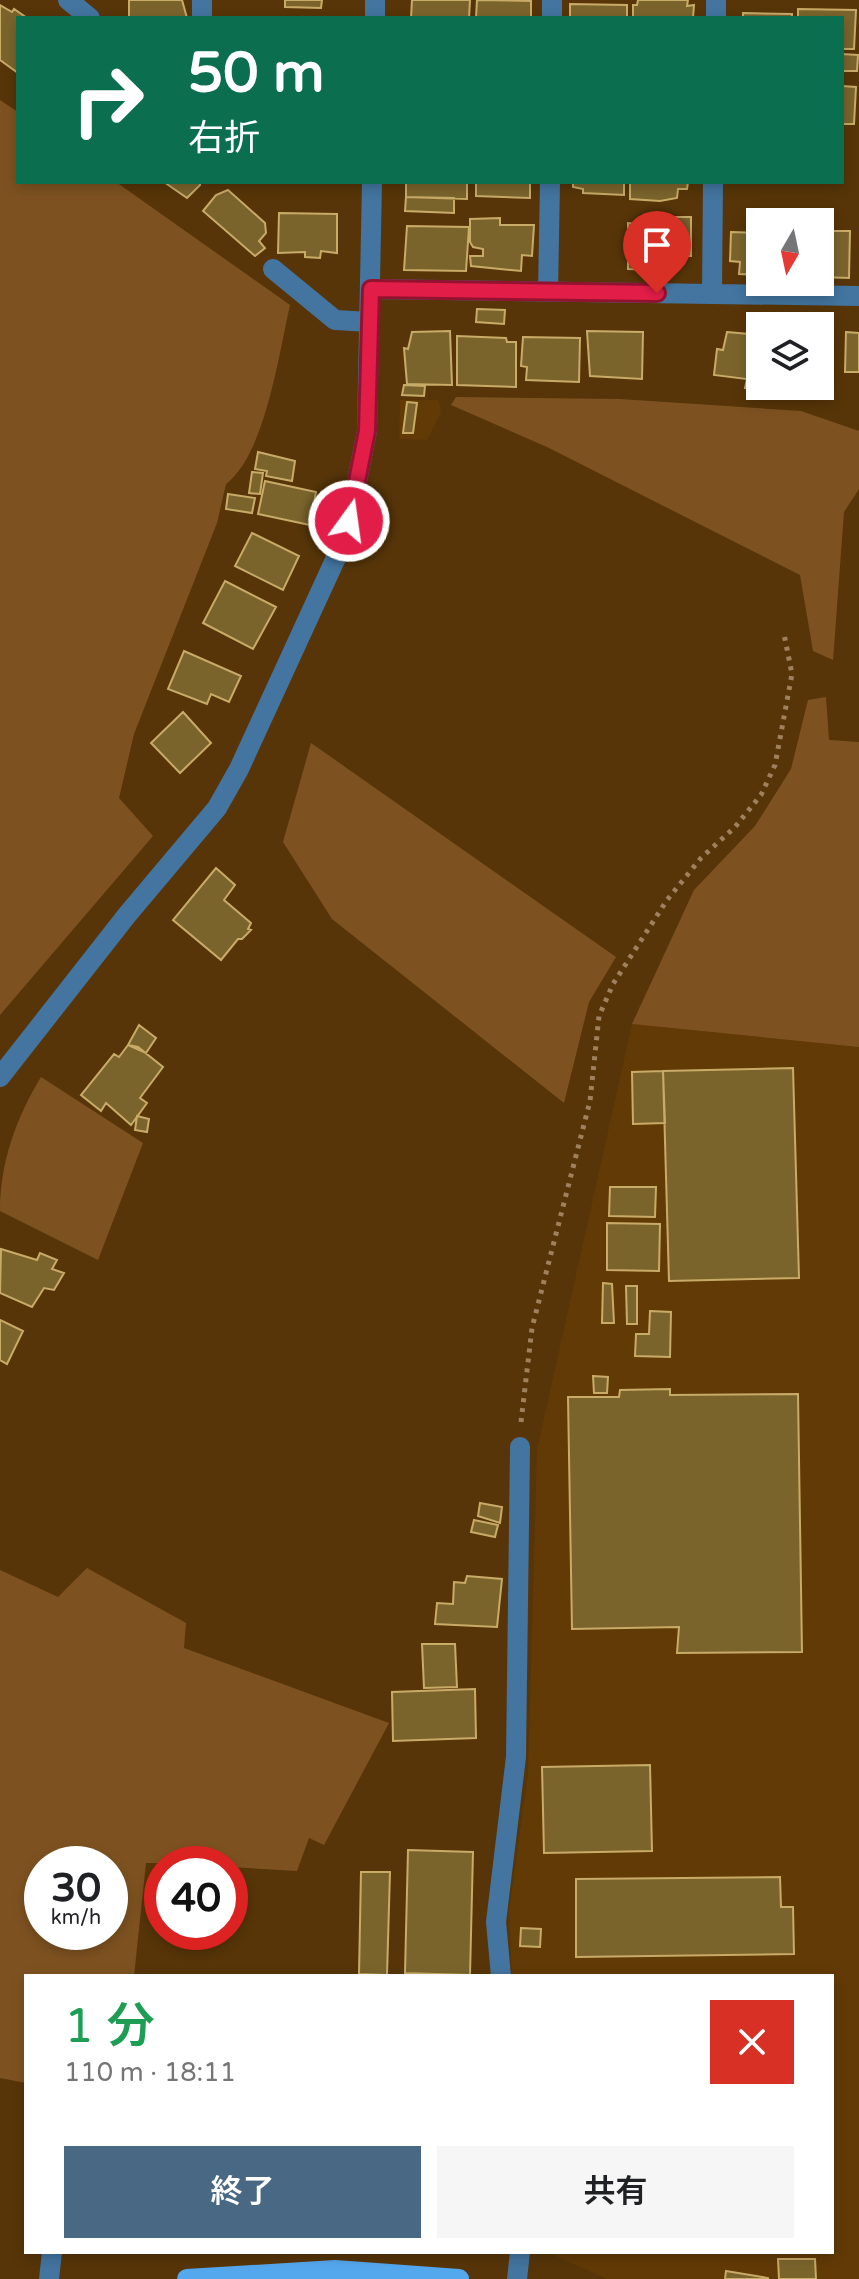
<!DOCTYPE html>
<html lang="ja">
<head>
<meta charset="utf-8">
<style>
	body { margin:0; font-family:"Varela Round","Noto Sans JP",sans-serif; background:#f6f6f6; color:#202124; height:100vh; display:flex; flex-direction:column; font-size:30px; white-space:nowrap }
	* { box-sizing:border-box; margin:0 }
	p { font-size:26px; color:#757577 }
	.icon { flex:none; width:44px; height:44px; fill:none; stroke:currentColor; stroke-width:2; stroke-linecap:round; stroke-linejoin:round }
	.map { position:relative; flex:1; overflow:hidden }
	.side { position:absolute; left:24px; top:1974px; width:810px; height:280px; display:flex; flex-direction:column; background:#fff; border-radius:0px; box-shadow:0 4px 12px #0003 }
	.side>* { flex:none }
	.guide { position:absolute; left:16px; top:16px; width:828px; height:168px; border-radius:0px; box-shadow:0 4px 12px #0003; background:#0b6e4f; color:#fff; overflow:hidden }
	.needle { width:52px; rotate:189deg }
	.controls { position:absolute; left:746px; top:208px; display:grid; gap:16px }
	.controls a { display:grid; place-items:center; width:88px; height:88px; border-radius:0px; background:#fff; box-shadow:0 4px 12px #0003; font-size:40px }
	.speed { position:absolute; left:24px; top:1846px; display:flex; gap:16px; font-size:40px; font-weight:700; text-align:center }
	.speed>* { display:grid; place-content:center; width:104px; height:104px; border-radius:50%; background:#fff; box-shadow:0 4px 12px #0003; line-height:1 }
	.speed small { font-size:20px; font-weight:400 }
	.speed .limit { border:12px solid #d22; background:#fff; color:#111 }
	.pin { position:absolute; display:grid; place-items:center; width:68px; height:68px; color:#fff; margin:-82px -34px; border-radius:50% 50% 50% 0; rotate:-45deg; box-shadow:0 0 8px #0007 }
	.pin .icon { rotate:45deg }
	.me { position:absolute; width:88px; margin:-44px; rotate:14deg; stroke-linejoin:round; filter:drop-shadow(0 0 6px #0008) }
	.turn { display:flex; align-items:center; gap:28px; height:168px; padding:0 40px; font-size:36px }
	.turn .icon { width:104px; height:104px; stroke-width:2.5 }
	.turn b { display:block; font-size:56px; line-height:68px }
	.round { display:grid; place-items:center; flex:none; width:84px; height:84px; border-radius:0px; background:#f6f6f6 }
	.head { display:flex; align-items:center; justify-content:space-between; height:136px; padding:0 40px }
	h1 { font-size:48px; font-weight:600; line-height:60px; color:#1e9e55 }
	.cta { display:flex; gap:16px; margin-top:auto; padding:16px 40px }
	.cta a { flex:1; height:92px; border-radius:0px; background:#496884; color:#fff; font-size:32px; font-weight:600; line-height:92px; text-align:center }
	.cta a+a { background:#f6f6f6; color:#202124 }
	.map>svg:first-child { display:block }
</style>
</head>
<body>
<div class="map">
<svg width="859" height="2279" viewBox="0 0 859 2279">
	<rect width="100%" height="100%" fill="#573508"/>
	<path fill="#623a06" d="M400 400H439L441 412 427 440 399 439Z
		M632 1024 859 1047V2279H607L547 2252H832V1976H512L509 1912 528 1774 537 1450Z"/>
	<path fill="#7e5220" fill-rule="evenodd" d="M0 100 18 112V182H116L290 305C279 353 265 455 226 484L217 523 134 734 119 798 153 836 0 1015Z
		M456 397 620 399 801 411 859 431V489L844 512 833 660 813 651 800 575 547 447 451 405Z
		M826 697 829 740 859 742V1047L632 1024 694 890 755 826 791 769 808 700Z
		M311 743 616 957 589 1002 564 1103 332 919 283 842Z
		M41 1077 143 1143 98 1260 0 1211C0 1163 16 1118 41 1077Z
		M87 1568 186 1623 184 1648 389 1723 324 1845 309 1838 297 1871 230 1867V1864L146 1863 134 1976H26V2083L0 2078V1570L58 1597ZM110 1864V1932H42V1864Z"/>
	<path fill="#7b642c" stroke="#c9ab68" stroke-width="2" d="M129 0H182L187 18H129Z
		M285 0H322L321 8 285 7Z
		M412 0H470L469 18H411Z
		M477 0 531 1V18H476Z
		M638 0H688L687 6 694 5 693 18H633V5H637Z
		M570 4 627 5V18H570Z
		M0 5 12 12 14 9 27 18H18V73L0 60Z
		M798 9 856 10 854 49H842V18H798Z
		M743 13 792 14V18H743Z
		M842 54 858 55 857 71H842Z
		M842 86 856 87 854 124H842Z
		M164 182H200V185L187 198Z
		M406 182H467V199L406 197Z
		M476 182H530V198L476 196Z
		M573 182H624V195L583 193V189L573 187Z
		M630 182H688L687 189H678L677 198 660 201 630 199Z
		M228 190 265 223 266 233 259 241 265 248 255 256 203 211 216 195Z
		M406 197 454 198V213L405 211Z
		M279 213 337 214V253L321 251 320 258 305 257V252L278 253Z
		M648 217H691V256H682L681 265 658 264 657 270 628 269V223L647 225Z
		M500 218V225H534L532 256 522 255 521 271 471 266 470 256H483V249L473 247 470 242V219Z
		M407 226 469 227 466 271 404 270Z
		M820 231H850L849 278 820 277Z
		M731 232 760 233V275L739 274 740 262 730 261Z
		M477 309 505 310 504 324 476 322Z
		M450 331 452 385 407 384 404 348 408 349 412 332Z
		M587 331 643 332 642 379 590 376Z
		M727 332 760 335 757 389 745 388 747 379 714 375 717 349 723 350Z
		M846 332 859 333V372H845Z
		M457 336 506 338 507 342H516V387L457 385Z
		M523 337 580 338 579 382 526 380 527 367 521 366Z
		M820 341 832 345 831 371H820Z
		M404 385 425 386 424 396 402 395Z
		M407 402 417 403 413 433H403Z
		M258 452 295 461 292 481 266 476 267 471 255 469Z
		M252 472 263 473 260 494 249 493Z
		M265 481 316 492 310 525 258 514Z
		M228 494 255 498 252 513 226 509Z
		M252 533 299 556 283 590 235 566Z
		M225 581 276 607 253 649 203 623Z
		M184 651 241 676 229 702 211 694 207 704 168 689Z
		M183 712 211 743 180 773 151 743Z
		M216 868 235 885 224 900 251 923 248 929 251 930 242 939H238L221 960 173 920Z
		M139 1025 156 1038 146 1053 128 1045Z
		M128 1045 138 1047 163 1067 140 1098 147 1103 131 1125 106 1103 101 1111 81 1095 114 1054 119 1057Z
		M793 1068 799 1278 669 1281 663 1071Z
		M663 1071 665 1123 633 1124 632 1072Z
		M137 1116 149 1119 147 1132 135 1130Z
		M610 1187H656L655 1217 609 1216Z
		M607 1223 660 1224 659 1271 607 1270Z
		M1 1249 37 1260 40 1253 57 1260 52 1269 64 1273 54 1290 44 1288 32 1307 0 1293Z
		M603 1283 612 1284 614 1323H602Z
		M626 1286H637V1324H627Z
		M650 1311 671 1312 670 1357 635 1356 636 1334H649Z
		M0 1320 23 1331 7 1364 0 1360Z
		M593 1376 608 1377 607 1393H594Z
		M670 1389V1395L798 1394 802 1652 677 1653 679 1627 572 1629 568 1397H619L620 1390Z
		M480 1503 502 1507 500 1523 478 1516Z
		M474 1520 498 1525 495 1537 471 1532Z
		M467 1576 502 1579 497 1627 435 1624 437 1603 453 1604 454 1582 465 1583Z
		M422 1644H455L457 1687 424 1688Z
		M475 1689 476 1738 393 1741 392 1692Z
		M650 1765 652 1851 544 1853 542 1767Z
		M408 1850 473 1852 470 1975 405 1973Z
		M361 1872H390L387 1975 359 1974Z
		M780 1877 781 1907H793L794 1954 576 1957V1879Z
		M521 1928 541 1929 540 1947 520 1946Z
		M778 2259H815L816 2279H779Z
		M726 2271 768 2278V2279H725Z"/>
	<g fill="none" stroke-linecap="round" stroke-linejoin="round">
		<path stroke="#9f815d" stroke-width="5" stroke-dasharray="4 6" stroke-linecap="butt" d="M521 1422 532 1328 590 1101 599 1016 613 984 667 900 701 858 735 827 761 795 775 765 792 674 784 634"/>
		<path stroke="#4375a0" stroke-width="20" d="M68 0 90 18
			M202 18V0
			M375 18V0
			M552 18V0
			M716 18V0
			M273 269 335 320 370 322
			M371 289 859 296
			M548 292 550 182
			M712 294 713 182
			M0 1077 127 915 217 808 239 769 335 560 349 521 367 431 372 182
			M501 1976 496 1922 516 1757 520 1447
			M49 2279 52 2252
			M517 2279 520 2252"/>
		<path stroke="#54a8ee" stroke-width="20" d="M187 2279 335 2270 459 2279"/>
	</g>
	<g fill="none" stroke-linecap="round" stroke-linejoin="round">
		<defs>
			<path id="route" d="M349 521 367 431 371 289 657 293"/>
		</defs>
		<use href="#route" stroke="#92132f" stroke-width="20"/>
		<use href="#route" stroke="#e11d48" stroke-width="14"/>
	</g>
</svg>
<div class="controls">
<a><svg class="needle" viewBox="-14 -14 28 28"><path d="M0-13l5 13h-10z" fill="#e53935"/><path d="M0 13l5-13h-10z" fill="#757577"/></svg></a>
<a><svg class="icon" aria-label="layers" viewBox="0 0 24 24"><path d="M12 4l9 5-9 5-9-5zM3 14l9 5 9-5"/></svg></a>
</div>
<div class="speed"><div>30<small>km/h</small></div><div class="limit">40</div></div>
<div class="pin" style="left:657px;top:293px;background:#d93025"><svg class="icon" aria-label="arrive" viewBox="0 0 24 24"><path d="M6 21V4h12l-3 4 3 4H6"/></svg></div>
<svg class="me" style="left:349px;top:521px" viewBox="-20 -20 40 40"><circle r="17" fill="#e11d48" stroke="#fff" stroke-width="3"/><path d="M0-11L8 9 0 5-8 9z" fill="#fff"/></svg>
<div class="guide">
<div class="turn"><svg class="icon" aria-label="right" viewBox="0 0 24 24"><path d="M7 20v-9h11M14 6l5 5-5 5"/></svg><div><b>50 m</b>右折</div></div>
</div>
<section class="side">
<div class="head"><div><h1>1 分</h1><p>110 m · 18:11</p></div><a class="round" style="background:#d93025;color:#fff"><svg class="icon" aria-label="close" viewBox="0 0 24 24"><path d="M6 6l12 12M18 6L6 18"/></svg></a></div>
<div class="cta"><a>終了</a><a>共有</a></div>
</section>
</div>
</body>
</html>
